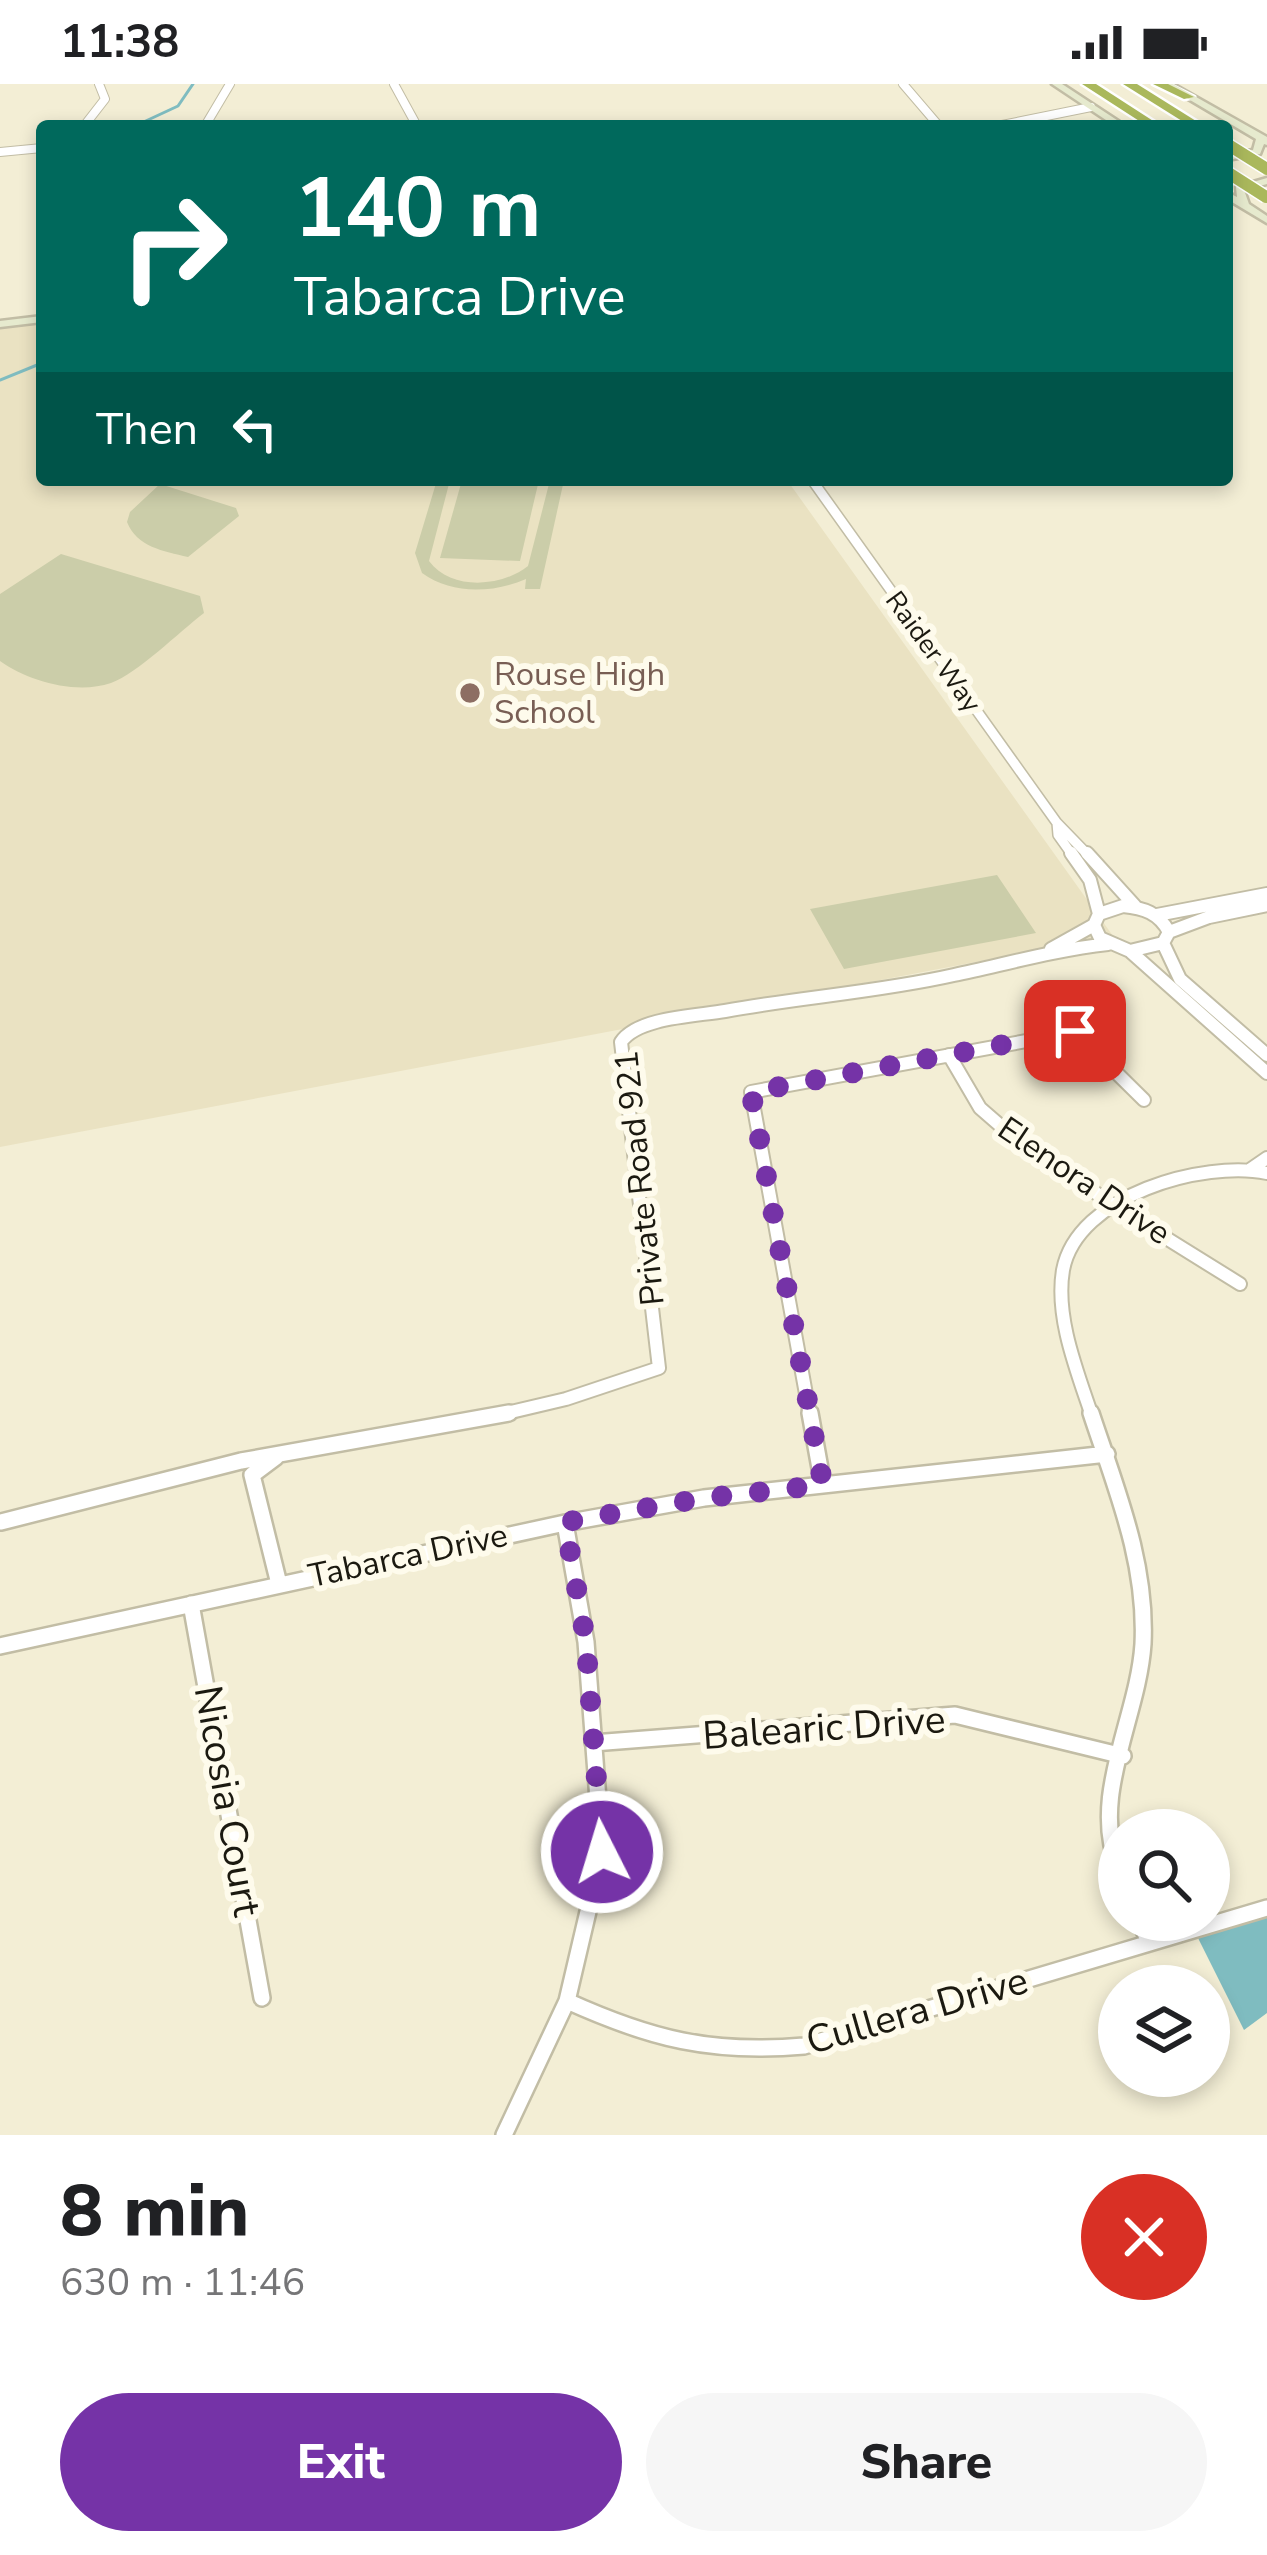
<!DOCTYPE html>
<html lang="en">
<head>
<meta charset="utf-8">
<style>
	body { margin:0; font-family:"Nunito Sans",sans-serif; background:#f6f6f6; color:#202124; height:100vh; display:flex; flex-direction:column; font-size:45px; white-space:nowrap }
	* { box-sizing:border-box; margin:0 }
	p { font-size:39px; color:#757577 }
	.icon { flex:none; width:66px; height:66px; fill:none; stroke:currentColor; stroke-width:2; stroke-linecap:round; stroke-linejoin:round }
	.map { position:relative; height:2051px; overflow:hidden }
	.drawer { display:flex; flex-direction:column; background:#fff; flex:1 }
	.drawer>* { flex:none }
	.hud { position:absolute; left:36px; top:36px; width:1197px; height:366px; border-radius:12px; box-shadow:0 6px 18px #0003; background:#00695c; color:#fff; overflow:hidden }
	.controls { position:absolute; left:1098px; top:1725px; display:grid; gap:24px }
	.controls a { display:grid; place-items:center; width:132px; height:132px; border-radius:50%; background:#fff; box-shadow:0 6px 18px #0003; font-size:60px }
	.pin { position:absolute; display:grid; place-items:center; width:102px; height:102px; color:#fff; margin:-51px; border-radius:24px; box-shadow:0 6px 18px #0006 }
	.me { position:absolute; width:132px; margin:-66px; rotate:355deg; stroke-linejoin:round; filter:drop-shadow(0 0 9px #0008) }
	.turn { display:flex; align-items:center; gap:42px; height:252px; padding:0 60px; font-size:54px }
	.turn .icon { width:156px; height:156px; stroke-width:2.5 }
	.turn b { display:block; font-size:84px; line-height:102px }
	.then { display:flex; align-items:center; height:114px; padding:0 60px; background:#0003; gap:24px; font-size:45px }
	.round { display:grid; place-items:center; flex:none; width:126px; height:126px; border-radius:63px; background:#f6f6f6 }
	.head { display:flex; align-items:center; justify-content:space-between; height:204px; padding:0 60px }
	h1 { font-size:72px; font-weight:800; line-height:90px }
	.primary-button { display:flex; gap:24px; margin-top:auto; padding:24px 60px }
	.primary-button a { flex:1; height:138px; border-radius:72px; background:#7533a7; color:#fff; font-size:48px; font-weight:800; line-height:138px; text-align:center }
	.primary-button a+a { background:#f6f6f6; color:#202124 }
	.status { display:flex; justify-content:space-between; align-items:center; height:84px; padding:0 60px; background:#fff; direction:ltr }
	.status svg { height:33px; fill:currentColor }
	.map>svg:first-child { display:block }
</style>
</head>
<body>
<div class="status"><b>11:38</b><svg viewBox="0 0 49 12"><path d="M0 12V9h3v3zM5 12V6h3v6zM10 12V3h3v9zM15 12V0h3v12zM26 1h20v11H26zM47 4h2v5h-2z"/></svg></div>
<div class="map">
<svg width="1267" height="2051" viewBox="0 0 1267 2051">
	<rect width="100%" height="100%" fill="#f3eed5"/>
	<path fill="#eae2c2" d="M42 239V396H787L1113 852 0 1063V244Z"/>
	<path fill="#cbcda9" d="M437 396H450L429 477C451 507 502 503 528 482L550 396H564L540 505H525L526 495C493 509 452 511 422 489L415 469Z
		M462 396H539L520 477 440 474Z
		M160 400 236 424 239 432 188 473C163 467 137 463 127 438L130 428Z
		M61 470 200 512 204 529C179 548 138 589 111 599 76 611 28 597 0 577V510Z
		M997 791 1036 849 844 885 810 825Z"/>
	<path fill="#7fbcc0" d="M1267 1833V1929L1244 1946 1198 1854Z"/>
	<g fill="none" stroke-linecap="round" stroke-linejoin="round">
		<path stroke="#7fbcc0" stroke-width="3" d="M135 42 178 22 193 0
			M0 296 42 279"/>
		<defs>
			<path id="street-far3" d="M394 0 417 42
				M903 0 939 42
				M84 42 105 15 99 0
				M205 42 230 0
				M997 42 1091 23
				M0 68 42 64"/>
			<path id="street-far2" d="M812 396 1057 739 1089 772
				M1057 739 1058 751 1073 772"/>
			<path id="street-far1" d="M1071 769 1090 796 1099 830
				M1087 769 1135 822
				M1123 822C1144 824 1159 829 1169 848L1163 859 1130 867 1100 854 1094 841 1099 830Z
				M1157 831 1267 810
				M1169 848 1209 833 1267 821
				M1163 859 1180 895 1267 971
				M1051 865 1094 841
				M1131 868 1267 989
				M949 971 980 1024 1003 1044 1113 1121 1240 1200
				M1251 1085 1267 1074
				M494 1332 566 1315 659 1284 621 958C638 933 697 932 725 927 801 913 879 908 954 891 1006 880 1055 866 1108 860
				M810 1332 751 1008 1075 948 1144 1016
				M1092 1332C1077 1287 1055 1233 1063 1186 1077 1111 1204 1076 1267 1089"/>
			<path id="street" d="M810 1329 823 1401
				M1091 1329C1116 1405 1147 1478 1143 1560 1138 1635 1089 1712 1119 1785
				M276 1373 252 1391 279 1500
				M1 1438 241 1377 509 1329
				M191 1520 262 1914
				M0 1562 565 1439 704 1414 1107 1370
				M593 1659 955 1631 1123 1672
				M1140 1836 1149 1859
				M567 1917C651 1955 711 1970 804 1962L1267 1824
				M504 2051 567 1917 602 1768 586 1558 565 1439"/>
			<path id="secondary" d="M1052 0H1062L1126 42H1115Z
				M1163 0H1173L1267 53V61L1264 60 1260 70 1227 76V70L1253 66 1256 55Z
				M1267 94V100L1244 106 1249 120 1267 132V139L1227 115V108L1237 113 1236 103Z
				M42 232V238L0 243V237Z"/>
			<path id="highway" d="M1082 0H1096L1161 42H1147Z
				M1123 0H1137L1204 42H1190Z
				M1153 0H1168L1194 13 1184 15Z"/>
		</defs>
		<use href="#street-far3" stroke="#c2bda5" stroke-width="10"/>
		<use href="#street-far2" stroke="#c2bda5" stroke-width="12"/>
		<use href="#street-far1" stroke="#c2bda5" stroke-width="16"/>
		<use href="#street" stroke="#c2bda5" stroke-width="20"/>
		<use href="#secondary" stroke="#c2bda5" stroke-width="5"/>
		<use href="#highway" stroke="#fff" stroke-width="5"/>
		<use href="#street-far3" stroke="#fff" stroke-width="8"/>
		<use href="#street-far2" stroke="#fff" stroke-width="9"/>
		<use href="#street-far1" stroke="#fff" stroke-width="12"/>
		<use href="#street" stroke="#fff" stroke-width="15"/>
		<use href="#secondary" fill="#e6eace" fill-rule="evenodd"/>
		<use href="#highway" fill="#aab85c" fill-rule="evenodd"/>
		<defs>
			<path id="highway-bridge" d="M1227 60 1267 85
				M1227 88 1266 113"/>
		</defs>
		<use href="#highway-bridge" stroke="#fff" stroke-width="15" stroke-linecap="butt"/>
		<use href="#highway-bridge" stroke="#aab85c" stroke-width="12"/>
	</g>
	<g fill="none" stroke-linecap="round" stroke-linejoin="round">
		<path stroke="#7533a7" stroke-width="21" stroke-dasharray="0 37.8" d="M602 1768 586 1558 565 1438 704 1414 823 1401 751 1008 1075 947"/>
	</g>
	<circle fill="#8d6e63" stroke="#fefbec" stroke-width="4.5" cx="470" cy="609" r="12"/>
	<g text-anchor="middle" dominant-baseline="central" stroke-width="12" stroke-linejoin="round" paint-order="stroke">
		<g font-size="27" fill="#1b1910" stroke="#fefbec">
			<text transform="translate(933 568) rotate(54)">Raider Way</text>
		</g>
		<g font-size="33" fill="#785e54" stroke="#fefbec" text-anchor="start">
			<text x="494" y="590">Rouse High<tspan x="494" dy="38">School</tspan></text>
		</g>
		<g font-size="33" fill="#1b1910" stroke="#fefbec">
			<text transform="translate(640 1094) rotate(-96)">Private Road 921</text>
			<text transform="translate(1084 1097) rotate(34)">Elenora Drive</text>
			<text transform="translate(408 1472) rotate(-12)">Tabarca Drive</text>
		</g>
		<g font-size="39" fill="#1b1910" stroke="#fefbec">
			<text transform="translate(824 1644) rotate(-4)">Balearic Drive</text>
			<text transform="translate(227 1717) rotate(80)">Nicosia Court</text>
			<text transform="translate(917 1927) rotate(-16)">Cullera Drive</text>
		</g>
	</g>
</svg>
<div class="controls">
<a><svg class="icon" aria-label="search" viewBox="0 0 24 24"><circle cx="10" cy="10" r="6"/><path d="M15 15l6 6"/></svg></a>
<a><svg class="icon" aria-label="layers" viewBox="0 0 24 24"><path d="M12 4l9 5-9 5-9-5zM3 14l9 5 9-5"/></svg></a>
</div>
<div class="pin" style="left:1075px;top:947px;background:#d93025"><svg class="icon" aria-label="arrive" viewBox="0 0 24 24"><path d="M6 21V4h12l-3 4 3 4H6"/></svg></div>
<svg class="me" style="left:602px;top:1768px" viewBox="-20 -20 40 40"><circle r="17" fill="#7533a7" stroke="#fff" stroke-width="3"/><path d="M0-11L8 9 0 5-8 9z" fill="#fff"/></svg>
<div class="hud">
<div class="turn"><svg class="icon" aria-label="right" viewBox="0 0 24 24"><path d="M7 20v-9h11M14 6l5 5-5 5"/></svg><div><b>140 m</b>Tabarca Drive</div></div>
<div class="then">Then<svg class="icon" aria-label="left" viewBox="0 0 24 24"><path d="M17 20v-9H6M10 6l-5 5 5 5"/></svg></div>
</div>
</div>
<section class="drawer">
<div class="head"><div><h1>8 min</h1><p>630 m · 11:46</p></div><a class="round" style="background:#d93025;color:#fff"><svg class="icon" aria-label="close" viewBox="0 0 24 24"><path d="M6 6l12 12M18 6L6 18"/></svg></a></div>
<div class="primary-button"><a>Exit</a><a>Share</a></div>
</section>
</body>
</html>
